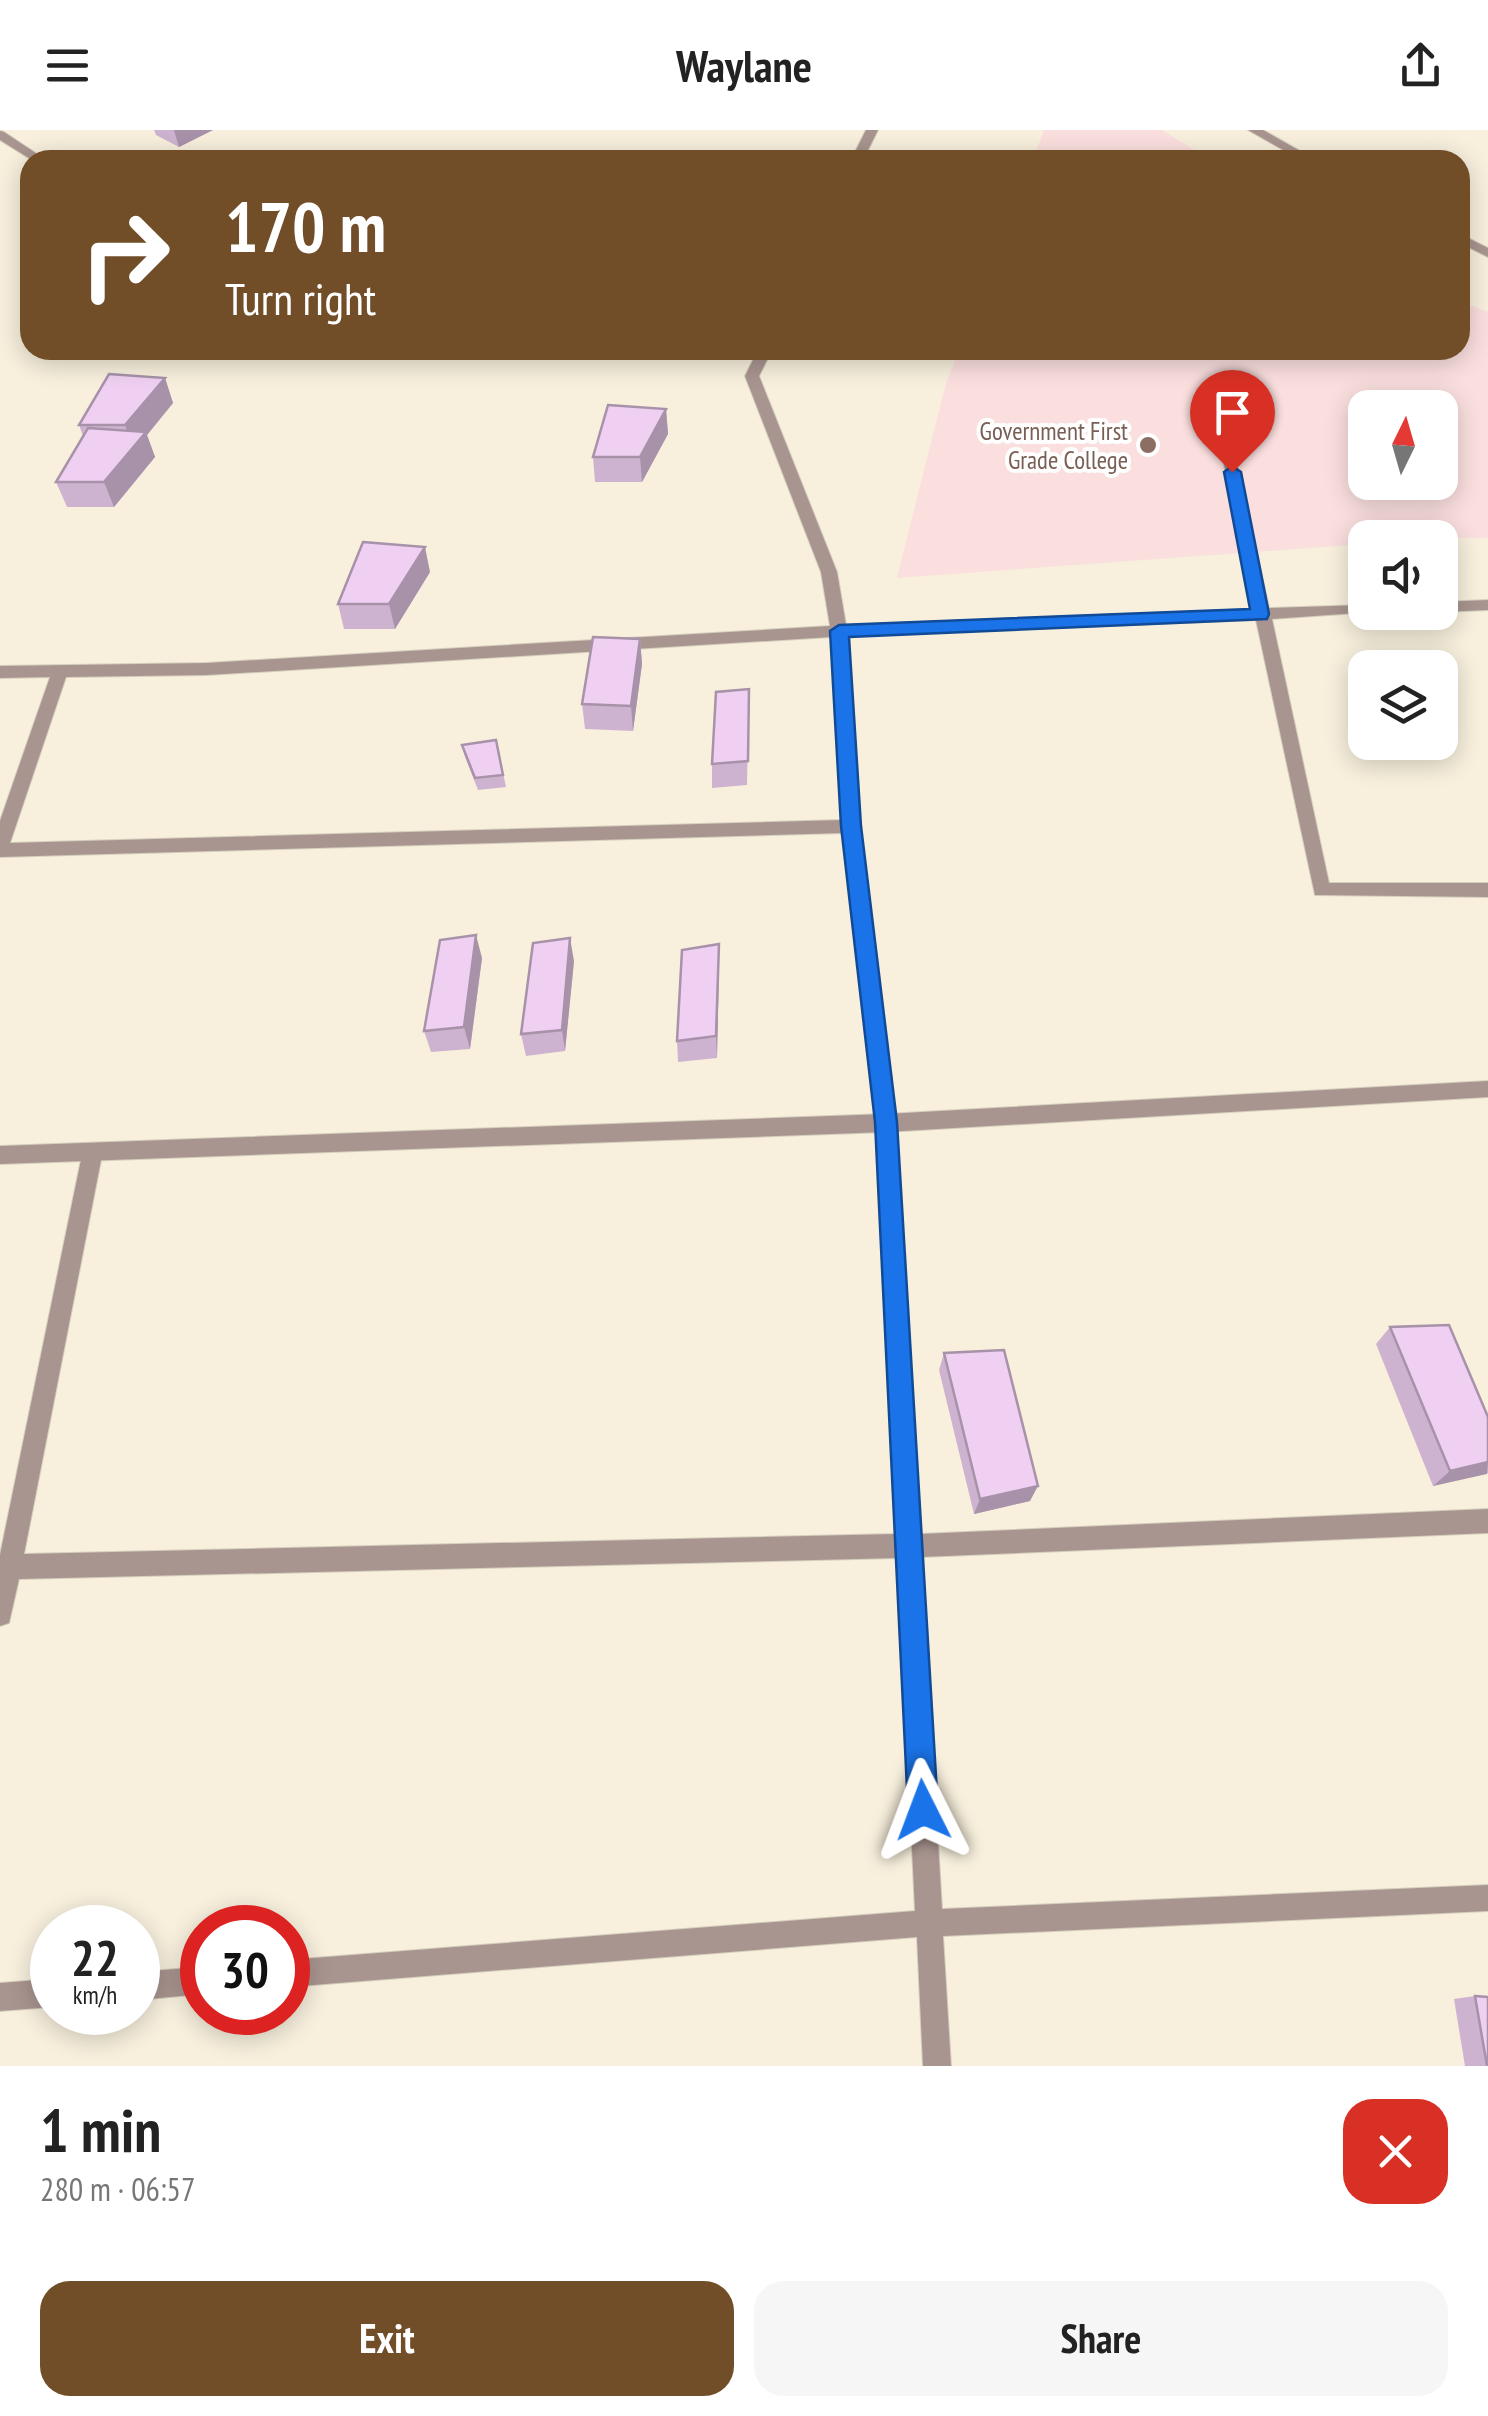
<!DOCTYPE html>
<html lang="en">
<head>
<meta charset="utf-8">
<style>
	body { margin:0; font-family:"PT Sans Narrow",sans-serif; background:#f6f6f6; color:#222; height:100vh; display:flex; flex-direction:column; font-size:38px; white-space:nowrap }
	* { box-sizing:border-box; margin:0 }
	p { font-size:32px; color:#767676 }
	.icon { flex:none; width:55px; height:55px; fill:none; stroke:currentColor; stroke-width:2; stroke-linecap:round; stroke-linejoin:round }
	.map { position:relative; height:1936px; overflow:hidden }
	.drawer { display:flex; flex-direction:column; background:#fff; flex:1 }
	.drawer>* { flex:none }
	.guide { position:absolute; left:20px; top:20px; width:1450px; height:210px; border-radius:30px; box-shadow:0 5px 25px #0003; background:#714d28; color:#fff; overflow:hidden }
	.needle { width:65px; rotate:5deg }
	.tools { position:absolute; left:1348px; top:260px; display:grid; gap:20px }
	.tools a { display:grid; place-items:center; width:110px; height:110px; border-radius:20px; background:#fff; box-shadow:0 5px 25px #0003; font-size:50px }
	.speed { position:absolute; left:30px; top:1775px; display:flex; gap:20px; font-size:50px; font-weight:700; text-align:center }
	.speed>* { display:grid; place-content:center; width:130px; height:130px; border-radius:50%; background:#fff; box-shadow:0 5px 25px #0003; line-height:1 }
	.speed small { font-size:25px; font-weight:400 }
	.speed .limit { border:15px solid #d22; background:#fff; color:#111 }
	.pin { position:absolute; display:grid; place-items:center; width:85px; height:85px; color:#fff; margin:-102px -42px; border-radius:50% 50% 50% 0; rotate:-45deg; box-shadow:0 0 10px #0007 }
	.pin .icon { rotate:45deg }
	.me { position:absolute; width:110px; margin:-55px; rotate:357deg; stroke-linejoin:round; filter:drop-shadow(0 0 8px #0008) }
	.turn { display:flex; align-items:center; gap:35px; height:210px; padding:0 40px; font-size:45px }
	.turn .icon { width:130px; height:130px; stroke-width:2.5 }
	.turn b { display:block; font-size:70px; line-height:85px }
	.round { display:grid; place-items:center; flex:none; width:105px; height:105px; border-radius:30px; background:#f6f6f6 }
	.headline { display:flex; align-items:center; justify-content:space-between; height:170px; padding:0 40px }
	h1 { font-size:60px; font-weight:600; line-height:75px }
	.action { display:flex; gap:20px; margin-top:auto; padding:20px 40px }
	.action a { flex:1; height:115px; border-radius:30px; background:#714d28; color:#fff; font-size:40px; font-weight:600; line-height:115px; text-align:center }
	.action a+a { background:#f6f6f6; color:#222 }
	header { display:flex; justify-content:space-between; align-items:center; height:130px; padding:0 40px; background:#fff; font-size:45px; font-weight:600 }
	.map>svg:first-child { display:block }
</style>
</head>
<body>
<header><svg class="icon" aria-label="menu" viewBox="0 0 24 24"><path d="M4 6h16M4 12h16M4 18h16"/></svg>Waylane<svg class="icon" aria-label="share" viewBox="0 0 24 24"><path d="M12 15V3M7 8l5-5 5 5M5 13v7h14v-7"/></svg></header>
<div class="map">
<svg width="1488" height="1936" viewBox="0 0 1488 1936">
	<rect width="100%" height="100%" fill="#f8f0dd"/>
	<path fill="#fadfde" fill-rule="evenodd" d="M1044 0H1162L1211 30H1033Z
		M1460 171 1488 182V408H1365V414L897 448 946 253 959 220H1460ZM1365 278H1440V352H1365Z"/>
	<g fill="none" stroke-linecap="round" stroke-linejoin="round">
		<defs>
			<path id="minor" d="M866 0H878L863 30H851Z
				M0 1 4 2 46 30H32L0 10Z
				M758 220H772L759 246 837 442 846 495 1254 479 1218 306 1230 303 1269 478 1365 475V482H1371L1272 489 1329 753H1488V767L1315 765 1256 490 847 506 860 696 896 993 920 1404 1488 1379V1403L921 1427 942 1779 1488 1755V1781L943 1806 951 1936H923L917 1807 288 1857V1830L915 1781 898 1428 19 1449 9 1493 0 1496V1425L82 1025 85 1019 92 1016 99 1019 102 1025 24 1424 896 1404 876 993 843 703 0 727V691L50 547 0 548V536L207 533 830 496 821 442 745 246ZM831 507 842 690 10 713 66 547 207 545Z
				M1488 470V480L1440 482V472Z
				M202 1837V1864L138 1870V1842Z
				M52 1849V1877L0 1881V1853Z"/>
			<path id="tertiary" d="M1248 0H1263L1316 30H1301Z
				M1460 104 1488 118V127L1460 113Z
				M1488 951V967L886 1002 0 1034V1016L886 984Z"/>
		</defs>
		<use href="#minor" stroke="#d5cebd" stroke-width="2"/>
		<use href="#tertiary" stroke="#d5cebd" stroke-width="2"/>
		<use href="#minor" fill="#a99590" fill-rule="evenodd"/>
		<use href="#tertiary" fill="#a99590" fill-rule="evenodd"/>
	</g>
	<path fill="#ceb3d0" d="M154 0H213L179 17 156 5Z
		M165 248 173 273 147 305 155 327 114 377H67L56 352 83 306 79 295Z
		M666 279 668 304 642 352H595L593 327Z
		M430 442 395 499H344L338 474Z
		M640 509 642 534 633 601 585 599 582 574Z
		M749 559 747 655 712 658V634Z
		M496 610 506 657 478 660 465 627 462 615Z
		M719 814 717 928 678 932 677 911Z
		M482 828 470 919 431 922 424 901Z
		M574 831 565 921 526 926 521 904Z
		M1390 1197 1488 1287V1343L1433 1356 1376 1214Z
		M944 1223 1030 1371 974 1384 939 1240Z
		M1475 1866 1488 1936H1465L1454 1869Z"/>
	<path fill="#a792a9" d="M174 0H213L179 17Z
		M165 248 173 273 147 305 155 327 114 377 104 352 133 317 125 295Z
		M666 279 668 304 642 352 640 327Z
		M425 417 430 442 395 499 389 474Z
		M640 509 642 534 633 601 631 576Z
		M476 805 482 828 470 919 464 897Z
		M570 808 574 831 565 921 562 900Z
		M719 814V837L717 928 716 906Z
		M1488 1332 1487 1344 1433 1356 1450 1341Z
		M1038 1356 1030 1371 974 1384 980 1369Z"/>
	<path fill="#efd0f2" stroke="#a792a9" stroke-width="2.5" d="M109 244 165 248 125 295H79Z
		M608 275 666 279 640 327H593Z
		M88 298 146 302 104 352H56Z
		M363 412 425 417 389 474H338Z
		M593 507 640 509 631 576 582 574Z
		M749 559 748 631 712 634 716 562Z
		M496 610 503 645 475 648 462 615Z
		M476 805 464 897 424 901 440 810Z
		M570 808 562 900 521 904 533 813Z
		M719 814 716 906 677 911 682 820Z
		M1449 1195 1488 1287V1332L1450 1341 1390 1197Z
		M1004 1220 1038 1356 980 1369 944 1223Z
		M1475 1866 1488 1867V1936H1487Z"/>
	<path fill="#1a73e8" stroke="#114b97" stroke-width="2.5" d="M1232 336 1241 342 1269 484 1267 489 849 507 861 696 897 992 938 1680 934 1690 923 1695 913 1690 908 1680 875 992 841 696 830 501 839 495 1250 479 1224 342Z"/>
	<circle fill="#8d6e63" stroke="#fefefe" stroke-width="4" cx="1148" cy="315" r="10"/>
	<g text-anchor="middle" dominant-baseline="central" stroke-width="8" stroke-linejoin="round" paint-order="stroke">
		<g font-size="25" fill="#785e54" stroke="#fefefe" text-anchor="end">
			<text x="1128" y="301">Government First<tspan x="1128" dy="29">Grade College</tspan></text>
		</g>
	</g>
</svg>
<div class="tools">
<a><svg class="needle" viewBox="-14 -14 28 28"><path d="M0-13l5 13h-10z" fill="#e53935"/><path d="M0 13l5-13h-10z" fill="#767676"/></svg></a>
<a><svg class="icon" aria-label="sound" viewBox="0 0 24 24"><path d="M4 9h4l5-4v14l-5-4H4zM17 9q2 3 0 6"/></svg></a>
<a><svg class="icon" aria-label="layers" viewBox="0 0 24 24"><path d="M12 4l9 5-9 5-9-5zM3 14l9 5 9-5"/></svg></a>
</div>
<div class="speed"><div>22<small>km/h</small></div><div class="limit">30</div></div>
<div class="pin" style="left:1232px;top:342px;background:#d93025"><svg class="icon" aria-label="arrive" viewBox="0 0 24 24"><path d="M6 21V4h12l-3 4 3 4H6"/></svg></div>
<svg class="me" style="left:923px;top:1680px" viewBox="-20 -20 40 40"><path d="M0-17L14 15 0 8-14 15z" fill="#1a73e8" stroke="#fff" stroke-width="4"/></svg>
<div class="guide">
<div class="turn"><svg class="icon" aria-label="right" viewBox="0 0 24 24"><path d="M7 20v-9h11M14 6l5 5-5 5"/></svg><div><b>170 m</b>Turn right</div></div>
</div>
</div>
<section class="drawer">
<div class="headline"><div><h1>1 min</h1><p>280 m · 06:57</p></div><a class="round" style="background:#d93025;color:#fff"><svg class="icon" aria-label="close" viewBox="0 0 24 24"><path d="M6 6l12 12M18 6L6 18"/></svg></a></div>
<div class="action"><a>Exit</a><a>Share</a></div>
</section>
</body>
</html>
